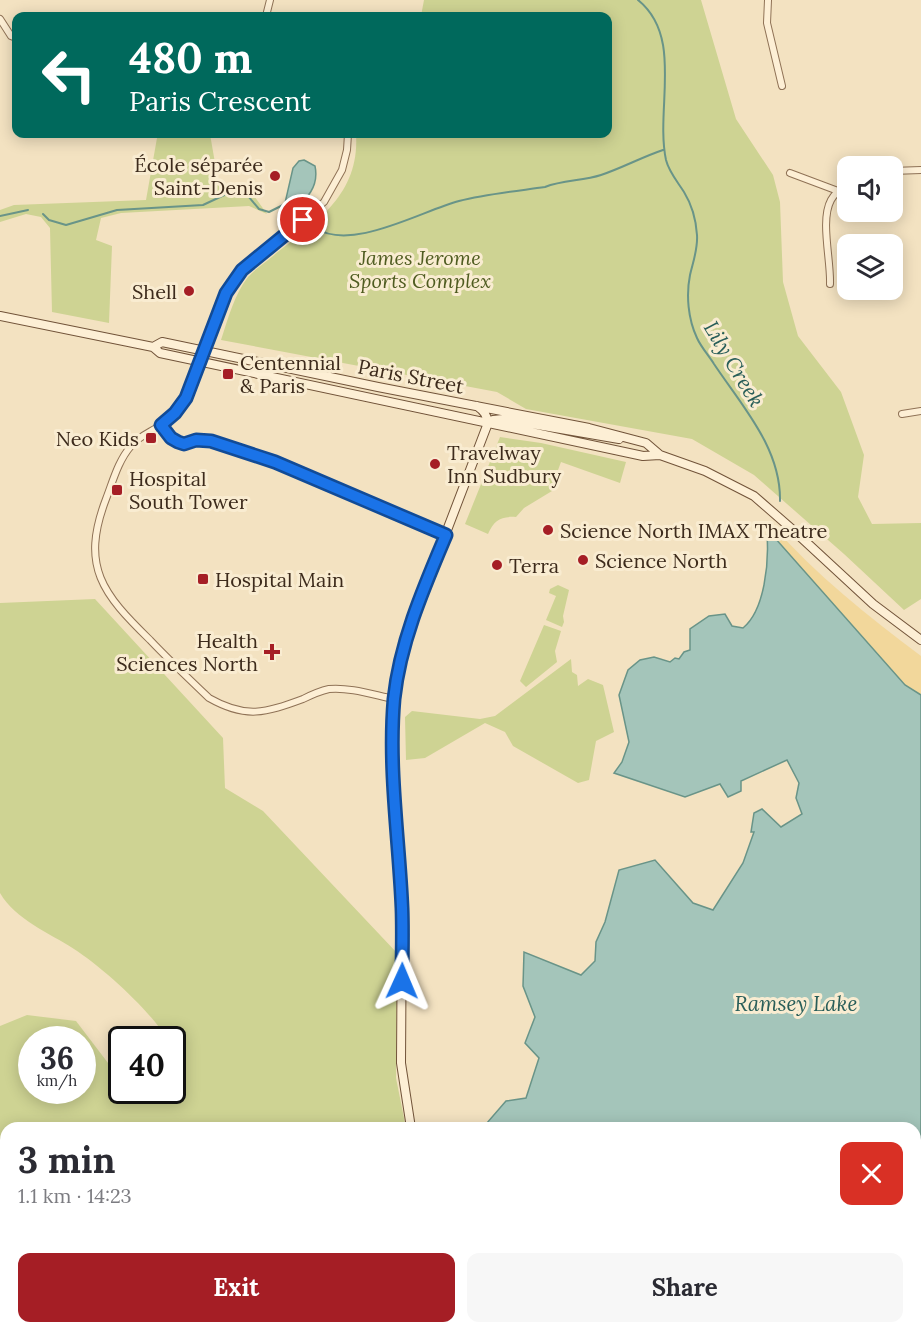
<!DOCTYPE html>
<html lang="en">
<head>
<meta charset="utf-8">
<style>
	body { margin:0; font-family:Lora,serif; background:#f7f7f7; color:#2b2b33; height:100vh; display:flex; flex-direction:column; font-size:22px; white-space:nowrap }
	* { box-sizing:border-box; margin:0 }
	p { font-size:20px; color:#7c7c81 }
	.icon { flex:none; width:33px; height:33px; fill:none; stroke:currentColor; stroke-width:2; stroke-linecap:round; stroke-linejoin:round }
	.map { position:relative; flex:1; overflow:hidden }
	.details { position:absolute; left:0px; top:1122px; width:921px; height:212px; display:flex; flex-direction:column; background:#fff; border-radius:18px 18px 0 0; box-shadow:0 3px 15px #0003 }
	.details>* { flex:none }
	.guide { position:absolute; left:12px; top:12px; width:600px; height:126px; border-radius:12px; box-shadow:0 3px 15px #0003; background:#00695c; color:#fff; overflow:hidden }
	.fabs { position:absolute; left:837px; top:156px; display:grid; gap:12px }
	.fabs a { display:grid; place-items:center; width:66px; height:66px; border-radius:12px; background:#fff; box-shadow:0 3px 15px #0003; font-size:30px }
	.speed { position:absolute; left:18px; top:1026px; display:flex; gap:12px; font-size:30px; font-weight:700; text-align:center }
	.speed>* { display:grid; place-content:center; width:78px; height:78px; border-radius:50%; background:#fff; box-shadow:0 3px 15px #0003; line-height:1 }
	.speed small { font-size:15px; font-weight:400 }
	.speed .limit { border:3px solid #111; border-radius:9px; background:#fff; color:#111 }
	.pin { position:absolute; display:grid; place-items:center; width:51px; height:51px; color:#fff; margin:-26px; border:3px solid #fff; border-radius:50%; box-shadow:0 2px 6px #0007 }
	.me { position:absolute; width:66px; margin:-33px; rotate:1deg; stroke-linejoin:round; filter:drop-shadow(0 0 4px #0008) }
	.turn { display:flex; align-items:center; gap:21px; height:126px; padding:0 18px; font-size:27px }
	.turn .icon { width:78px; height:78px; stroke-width:2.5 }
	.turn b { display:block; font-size:42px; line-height:51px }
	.round { display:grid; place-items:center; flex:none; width:63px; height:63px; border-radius:12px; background:#f7f7f7 }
	.headline { display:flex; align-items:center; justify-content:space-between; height:102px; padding:0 18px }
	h1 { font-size:36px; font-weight:700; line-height:45px }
	.action { display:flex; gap:12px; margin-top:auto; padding:12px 18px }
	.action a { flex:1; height:69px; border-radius:12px; background:#a51e25; color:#fff; font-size:24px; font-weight:700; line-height:69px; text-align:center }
	.action a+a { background:#f7f7f7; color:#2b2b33 }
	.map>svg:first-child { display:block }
</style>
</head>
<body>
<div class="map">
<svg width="921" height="1333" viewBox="0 0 921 1333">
	<rect width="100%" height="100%" fill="#f3e2c1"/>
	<path fill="#ced393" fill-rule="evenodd" d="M424 0H701L736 119 773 175 780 202 783 282 798 336 841 392 864 455 858 497 872 524 921 523V599L904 610 844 554 754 475 692 439 526 409 497 392 221 340C228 319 234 295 248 277 255 269 265 263 273 256 316 222 360 195 356 134H608V16H421Z
		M156 134H210L220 192 235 188 250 190 267 214 249 206 121 213 101 218 96 240 112 246 109 323 52 312 50 228 41 217 26 214 0 222V210L14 205 146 200 157 138Z
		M500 437 541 443 626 462 620 483 561 462 554 481 555 486 552 491 524 508 516 517C501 516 494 520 488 534L465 524Z
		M558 585 569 590 563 616 564 622 562 627 546 620 556 596 549 593 550 589Z
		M95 599 223 738 225 788 263 811 397 953 396 1078 406 1128H6V1328H409L407 1333H0V1026L27 1015 76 1021 121 1080 122 1090 129 1091 134 1096 165 1095 169 1091 172 1090 173 1086 185 1071 173 1049 172 1040 167 1039C151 1011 102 967 74 949 48 932 16 920 0 893V603ZM32 1040H82V1090H32Z
		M544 625 561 631 555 651 557 662 526 687 520 681Z
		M571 659 572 672 577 675 578 686 588 679 603 685 614 732 596 741 589 780 578 783 513 746 505 732 485 723 425 758 406 760 405 717 412 711 480 719 495 716Z"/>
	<path fill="#f2d79b" d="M772 525C816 575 868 616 921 656V695L905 685 770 532Z"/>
	<path fill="#a4c5ba" stroke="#699488" stroke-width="1.5" d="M304 160 315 166C319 185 308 202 289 209L285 203 293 168 299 161Z
		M767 535H771L775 538 905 685 921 695V1333H592L591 1328H915V1128H488L486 1124 506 1101 526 1098 539 1058 525 1043 535 1017 523 986 524 952 581 975 595 961 596 942 605 922 619 870 655 860 693 903 713 910 743 863 754 832H751L754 813 762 809 781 827 802 814 796 798 799 783 787 760 741 781V791L728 797 720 784 685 797 614 773 622 762 629 742 619 695 628 670 640 660 654 657 670 662 675 658 679 659 684 652 690 650V629L709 616 725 614 732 626 743 628C765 610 769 562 767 535Z"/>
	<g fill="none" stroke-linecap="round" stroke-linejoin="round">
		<path stroke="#699488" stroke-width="2" d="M638 0C684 37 655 108 666 160 669 172 677 181 684 192 692 205 696 219 697 235 698 249 693 262 690 275 686 295 688 319 697 338 701 347 709 356 714 364 742 406 781 448 780 501
			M295 207 296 210
			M43 214 49 220 66 225 117 210 203 205 235 190H243L259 209 269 212 285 204
			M0 216 28 210
			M315 228C352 252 421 211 459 201 487 194 517 191 545 187 563 180 583 181 601 175 622 168 642 157 663 150"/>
		<defs>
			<path id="street" d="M768 0 767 23 782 86
				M266 16 270 0
				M0 19 11 36 16 38
				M348 134 347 150 342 170 324 202 242 270 226 293 186 398C179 408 172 418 161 425 151 432 139 436 131 446 118 461 113 481 106 499 80 567 103 594 150 640 169 660 189 679 209 698 246 719 265 713 303 699 311 695 320 691 329 689 350 687 374 695 394 699
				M892 171 921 170
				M790 173 838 191
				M830 284C831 260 820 220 831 200 835 193 841 188 848 183
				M902 414 921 411
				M161 425 171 438 178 442 184 443 196 439 211 441 287 466 446 535"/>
			<path id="secondary" d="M0 316 153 347 160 353 643 456 660 455
				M153 347 162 342 378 387 589 428 646 443 660 455 705 471 754 496 793 530 873 604 921 640
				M488 423 493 420 503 419 619 439
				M411 1128 401 1063 402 908 392 771 394 699 399 668 410 627 488 423C487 415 484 411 477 406
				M414 1333 416 1328"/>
		</defs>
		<use href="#street" stroke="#8f7256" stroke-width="8"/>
		<use href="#secondary" stroke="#715339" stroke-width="10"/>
		<use href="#street" stroke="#fdefd5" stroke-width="6"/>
		<use href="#secondary" stroke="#fdefd5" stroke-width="8"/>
	</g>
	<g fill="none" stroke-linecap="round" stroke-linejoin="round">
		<defs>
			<path id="route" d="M303 220 242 270 226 293 186 398 175 413 161 425 171 438 178 442 184 444 196 440 211 441 275 462 446 535C424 587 400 642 394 699 388 769 399 838 402 908 403 933 402 957 402 981"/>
		</defs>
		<use href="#route" stroke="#114b97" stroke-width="15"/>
		<use href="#route" stroke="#1a73e8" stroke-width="10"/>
	</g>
	<g fill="#a51e25" stroke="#f9ecd1" stroke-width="2">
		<circle cx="275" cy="176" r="6"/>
		<circle cx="189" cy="291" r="6"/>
		<rect x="222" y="368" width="12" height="12" rx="3"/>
		<rect x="145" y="432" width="12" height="12" rx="3"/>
		<circle cx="435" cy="464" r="6"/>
		<rect x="111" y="484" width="12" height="12" rx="3"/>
		<circle cx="548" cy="530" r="6"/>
		<circle cx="583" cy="560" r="6"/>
		<circle cx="497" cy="565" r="6"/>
		<rect x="197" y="573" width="12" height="12" rx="3"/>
		<path d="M269 643h6v6h6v6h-6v6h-6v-6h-6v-6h6z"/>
	</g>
	<g text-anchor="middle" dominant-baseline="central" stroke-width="6" stroke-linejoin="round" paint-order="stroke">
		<g font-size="20" fill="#3d2b1c" stroke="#f9ecd1" text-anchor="start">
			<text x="263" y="164" text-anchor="end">École séparée<tspan x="263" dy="23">Saint-Denis</tspan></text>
			<text x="177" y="291" text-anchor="end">Shell</text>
			<text x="240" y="362">Centennial<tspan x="240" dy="23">&amp; Paris</tspan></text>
			<text x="139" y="438" text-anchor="end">Neo Kids</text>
			<text x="447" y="452">Travelway<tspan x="447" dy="23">Inn Sudbury</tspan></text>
			<text x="129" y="478">Hospital<tspan x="129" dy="23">South Tower</tspan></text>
			<text x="560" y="530">Science North IMAX Theatre</text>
			<text x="595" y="560">Science North</text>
			<text x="509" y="565">Terra</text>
			<text x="215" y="579">Hospital Main</text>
			<text x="258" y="640" text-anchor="end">Health<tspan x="258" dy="23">Sciences North</tspan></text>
		</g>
		<g font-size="20" font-style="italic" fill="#4f5c20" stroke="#f9ecd1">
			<text x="420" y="257">James Jerome<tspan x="420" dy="23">Sports Complex</tspan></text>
		</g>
		<g font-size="20" fill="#3d2b1c" stroke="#f9ecd1">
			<text transform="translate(411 376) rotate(11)">Paris Street</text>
		</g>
		<g font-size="21" font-style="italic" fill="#295e59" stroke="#f9ecd1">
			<text transform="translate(734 364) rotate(59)">Lily Creek</text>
			<text x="796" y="1003">Ramsey Lake</text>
		</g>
	</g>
</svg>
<div class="fabs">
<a><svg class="icon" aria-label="sound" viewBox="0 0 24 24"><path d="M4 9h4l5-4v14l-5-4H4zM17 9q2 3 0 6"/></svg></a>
<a><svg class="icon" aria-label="layers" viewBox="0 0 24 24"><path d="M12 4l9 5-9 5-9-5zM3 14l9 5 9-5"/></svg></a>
</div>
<div class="speed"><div>36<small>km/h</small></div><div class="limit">40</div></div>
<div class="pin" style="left:303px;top:220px;background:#d93025"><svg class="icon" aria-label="arrive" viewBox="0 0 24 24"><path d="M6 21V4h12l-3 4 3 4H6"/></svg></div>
<svg class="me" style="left:402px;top:981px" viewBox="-20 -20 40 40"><path d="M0-17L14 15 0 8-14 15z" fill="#1a73e8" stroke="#fff" stroke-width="4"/></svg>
<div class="guide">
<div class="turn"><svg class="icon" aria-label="left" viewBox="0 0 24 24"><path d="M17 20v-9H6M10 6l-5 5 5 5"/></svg><div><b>480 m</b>Paris Crescent</div></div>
</div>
<section class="details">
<div class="headline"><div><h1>3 min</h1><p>1.1 km · 14:23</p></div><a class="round" style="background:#d93025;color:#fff"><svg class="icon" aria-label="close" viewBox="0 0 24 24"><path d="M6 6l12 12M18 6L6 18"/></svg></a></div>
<div class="action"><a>Exit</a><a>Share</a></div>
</section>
</div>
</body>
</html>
